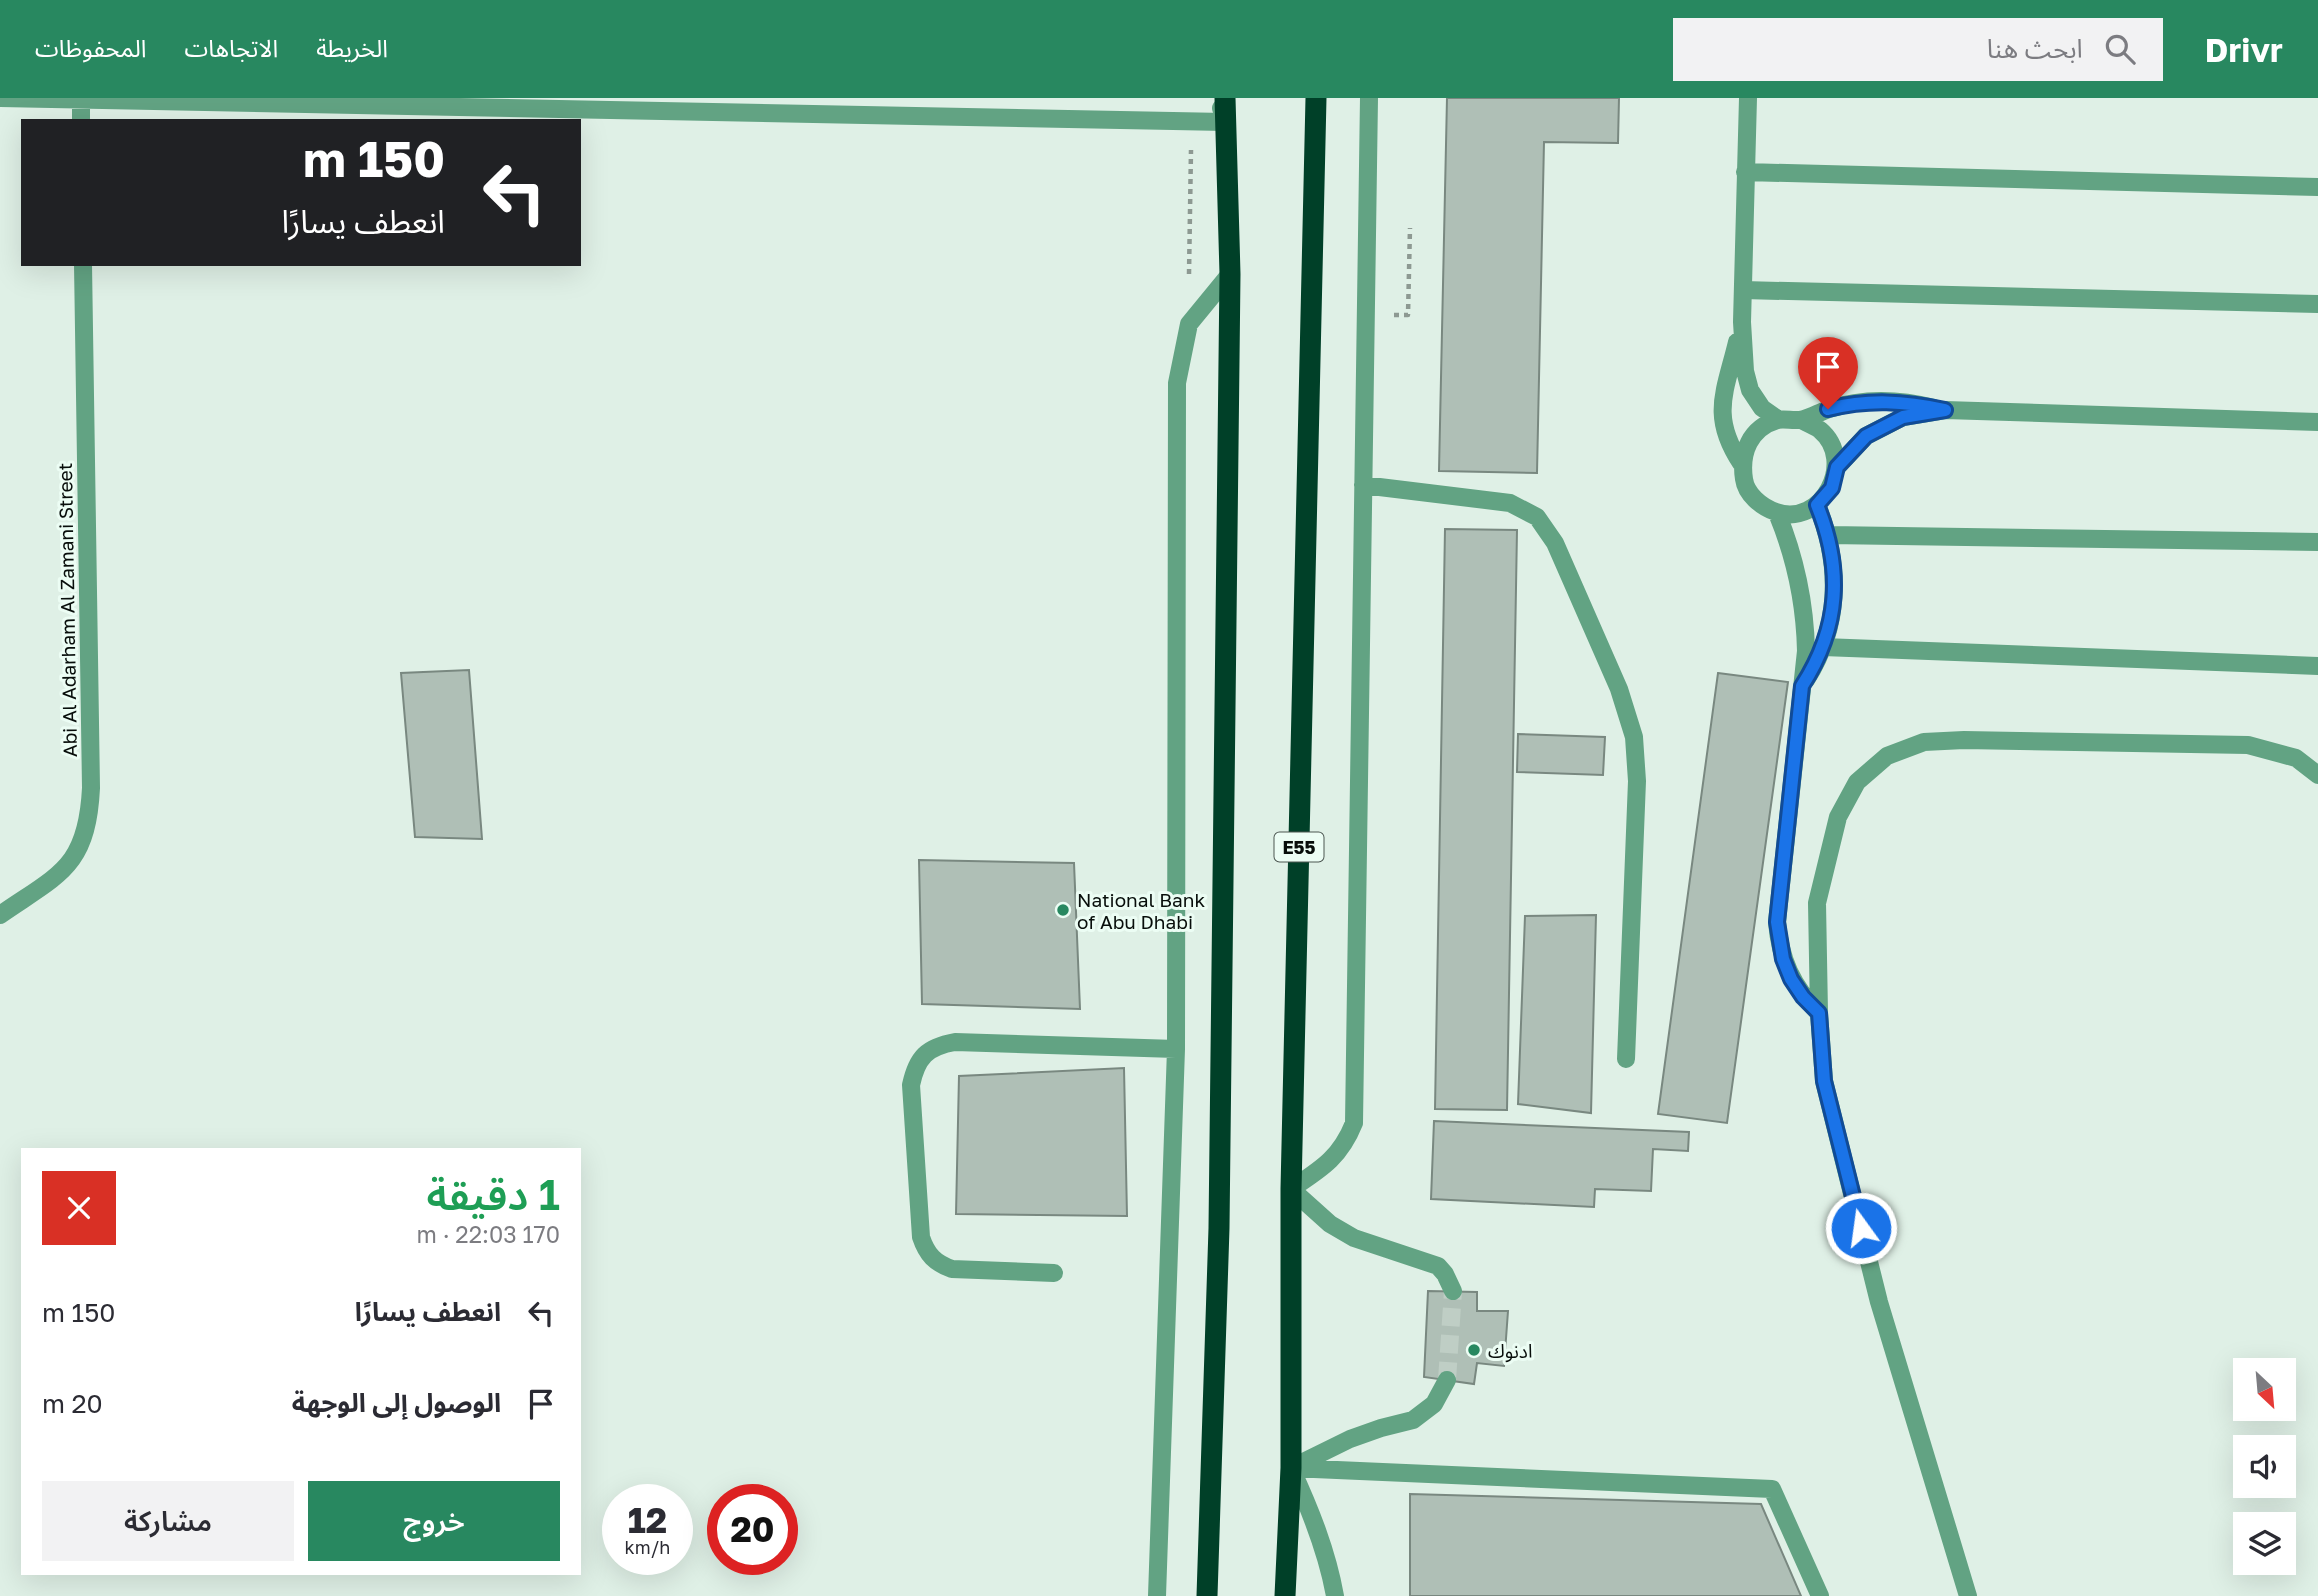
<!DOCTYPE html>
<html lang="ar">
<head>
<meta charset="utf-8">
<style>
	body { margin:0; font-family:"Golos Text","Noto Sans Arabic",sans-serif; background:#f2f2f3; color:#2b2b33; direction:rtl; height:100vh; display:flex; flex-direction:column; font-size:26px; white-space:nowrap }
	* { box-sizing:border-box; margin:0 }
	p { font-size:23px; color:#7c7c81 }
	.icon { flex:none; width:38px; height:38px; fill:none; stroke:currentColor; stroke-width:2; stroke-linecap:round; stroke-linejoin:round }
	.map { position:relative; flex:1; overflow:hidden; direction:ltr }
	.sheet { position:absolute; left:21px; top:1050px; width:560px; height:427px; display:flex; flex-direction:column; background:#fff; border-radius:0px; box-shadow:0 7px 28px #0002; direction:rtl }
	.sheet>* { flex:none }
	.guide { position:absolute; left:21px; top:21px; width:560px; height:147px; border-radius:0px; box-shadow:0 7px 28px #0002; direction:rtl; background:#202124; color:#fff; overflow:hidden }
	.needle { width:46px; rotate:154deg }
	.buttons { position:absolute; left:2233px; top:1260px; display:grid; gap:14px }
	.buttons a { display:grid; place-items:center; width:63px; height:63px; border-radius:0px; background:#fff; box-shadow:0 7px 28px #0002; font-size:35px }
	.speed { position:absolute; left:602px; top:1386px; display:flex; gap:14px; font-size:35px; font-weight:700; text-align:center }
	.speed>* { display:grid; place-content:center; width:91px; height:91px; border-radius:50%; background:#fff; box-shadow:0 7px 28px #0002; line-height:1 }
	.speed small { font-size:18px; font-weight:400 }
	.speed .limit { border:10px solid #d22; background:#fff; color:#111 }
	.pin { position:absolute; display:grid; place-items:center; width:60px; height:60px; color:#fff; margin:-72px -30px; border-radius:50% 50% 50% 0; rotate:-45deg; box-shadow:0 0 7px #0007 }
	.pin .icon { rotate:45deg }
	.me { position:absolute; width:77px; margin:-38px; rotate:346deg; stroke-linejoin:round; filter:drop-shadow(0 0 5px #0008) }
	.turn { display:flex; align-items:center; gap:24px; height:147px; padding:0 21px; font-size:32px }
	.turn .icon { width:91px; height:91px; stroke-width:2.5 }
	.turn b { display:block; font-size:49px; line-height:60px }
	.round { display:grid; place-items:center; flex:none; width:74px; height:74px; border-radius:0px; background:#f2f2f3 }
	.headline { display:flex; align-items:center; justify-content:space-between; height:119px; padding:0 21px }
	h1 { font-size:42px; font-weight:600; line-height:52px; color:#1e9e55 }
	.cta { display:flex; gap:14px; margin-top:auto; padding:14px 21px }
	.cta a { flex:1; height:80px; border-radius:0px; background:#288860; color:#fff; font-size:28px; font-weight:600; line-height:80px; text-align:center }
	.cta a+a { background:#f2f2f3; color:#2b2b33 }
	ul { padding:0; list-style:none }
	li { display:flex; align-items:center; gap:21px; height:91px; padding:0 21px }
	li div { flex:1 }
	li b { display:block; font-size:26px }
	li em { font-style:normal }
	header { display:flex; align-items:center; gap:42px; box-sizing:border-box; height:98px; padding:0 35px; background:#288860; color:#fff }
	header strong { font-size:33px }
	nav { display:flex; gap:38px; margin-inline-start:auto; font-size:24px }
	.search { width:490px; height:63px; background:#f2f2f3; display:flex; align-items:center; gap:18px; box-sizing:border-box; padding:0 24px; border-radius:0px; color:#7c7c81; font-size:26px }
	.map>svg:first-child { display:block }
</style>
</head>
<body>
<header>
<strong>Drivr</strong>
<div class="search"><svg class="icon" aria-label="search" viewBox="0 0 24 24"><circle cx="10" cy="10" r="6"/><path d="M15 15l6 6"/></svg>ابحث هنا</div>
<nav><a>الخريطة</a><a>الاتجاهات</a><a>المحفوظات</a></nav>
</header>
<div class="map">
<svg width="2318" height="1498" viewBox="0 0 2318 1498">
	<rect width="100%" height="100%" fill="#dff0e6"/>
	<path fill="#afbfb6" stroke="#798880" stroke-width="2" d="M1447 0H1619L1618 45 1544 44 1537 375 1439 373Z
		M1445 431 1517 432 1507 1012 1435 1011Z
		M469 572 482 741 415 739 401 575Z
		M1718 575 1788 584 1727 1025 1658 1016Z
		M1518 636 1605 639 1603 677 1517 674Z
		M919 762 1074 765 1080 911 922 906Z
		M1596 817 1591 1015 1518 1006 1525 818Z
		M1124 970 1127 1118 956 1116 959 978Z
		M1434 1023 1689 1034 1688 1053 1653 1051 1651 1093 1595 1091 1594 1109 1431 1101Z
		M1428 1193 1477 1194V1213H1508L1504 1268 1477 1265 1474 1286 1424 1279Z
		M1410 1396 1761 1406 1801 1498H1410Z"/>
	<g fill="none" stroke-linecap="round" stroke-linejoin="round">
		<path stroke="#bfcec5" stroke-width="18" stroke-dasharray="18 9" stroke-linecap="butt" d="M1447 1282 1453 1193"/>
		<path stroke="#8d9992" stroke-width="4.5" stroke-dasharray="5 5" stroke-linecap="butt" d="M1189 176 1191 52
			M1394 217H1408L1410 130"/>
		<path stroke="#62a383" stroke-width="18" d="M0 0 1225 24 1221 10
			M1369 0 1354 1025C1340 1060 1321 1071 1291 1091L1330 1126 1354 1140 1438 1168 1445 1176 1453 1193
			M1748 0 1742 224 1745 273 1750 292 1762 310 1779 322
			M81 2V23
			M1745 74 2318 89
			M1743 192 2318 206
			M1737 244C1725 294 1710 318 1741 365
			M1801 322C1807 325 1815 328 1820 332 1857 363 1822 430 1776 414 1761 409 1746 396 1744 381 1740 355 1750 330 1777 322 1786 320 1795 324 1804 321 1812 319 1820 314 1829 311 1863 300 1899 301 1934 310
			M1837 369 1866 338 1903 319 1945 312 2318 324
			M1363 387 1510 405 1537 419 1555 445 1619 591 1634 639 1637 683 1626 961
			M1777 415C1796 461 1805 504 1806 553L1777 824C1780 861 1792 888 1819 915
			M1829 437 2318 444
			M1823 549 2318 568
			M1806 582C1841 527 1841 466 1817 407
			M0 817C59 776 87 770 91 690L83 166
			M1054 1175 952 1171C935 1165 927 1157 921 1139L911 987C917 959 927 949 955 944L1176 951
			M1291 1370 1772 1391 1820 1498
			M1291 1370 1350 1341 1381 1330 1413 1322 1434 1306 1447 1282
			M1291 1370C1310 1411 1327 1453 1335 1498
			M1157 1498 1176 951 1177 285 1189 226 1230 176
			M1968 1498 1879 1204 1824 983 1819 915 1817 805 1838 719 1857 684 1887 658 1924 644 1964 642 2248 647 2296 660 2318 677"/>
		<path stroke="#004028" stroke-width="21" d="M1207 1498 1219 1130 1230 176 1225 0
			M1285 1498 1291 1370V1091L1316 0"/>
	</g>
	<g fill="none" stroke-linecap="round" stroke-linejoin="round">
		<defs>
			<path id="route" d="M1828 311C1869 301 1904 303 1945 312L1903 319 1866 338 1837 369 1832 390 1817 407C1843 471 1840 529 1802 588L1777 824 1783 861 1791 881 1803 899 1819 915 1824 983 1861 1130"/>
		</defs>
		<use href="#route" stroke="#114b97" stroke-width="18"/>
		<use href="#route" stroke="#1a73e8" stroke-width="12"/>
	</g>
	<g fill="#288860" stroke="#ecfdf4" stroke-width="2.5">
		<circle cx="1063" cy="812" r="7"/>
		<circle cx="1474" cy="1252" r="7"/>
	</g>
	<g text-anchor="middle" dominant-baseline="central" stroke-width="6" stroke-linejoin="round" paint-order="stroke">
		<rect fill="#ecfdf4" stroke="#4c5651" stroke-width="2" x="1274.5" y="734.5" width="49" height="29" rx="5"/>
		<g font-size="18" font-weight="bold" fill="#080e0b">
			<text x="1299" y="749">E55</text>
		</g>
		<g font-size="19" fill="#080e0b" stroke="#ecfdf4">
			<text transform="translate(67 512) rotate(-91)">Abi Al Adarham Al Zamani Street</text>
		</g>
		<g font-size="19" fill="#080e0b" stroke="#ecfdf4" text-anchor="start">
			<text x="1077" y="801">National Bank<tspan x="1077" dy="22">of Abu Dhabi</tspan></text>
			<text x="1488" y="1252">ادنوك</text>
		</g>
	</g>
</svg>
<div class="buttons">
<a><svg class="needle" viewBox="-14 -14 28 28"><path d="M0-13l5 13h-10z" fill="#e53935"/><path d="M0 13l5-13h-10z" fill="#7c7c81"/></svg></a>
<a><svg class="icon" aria-label="sound" viewBox="0 0 24 24"><path d="M4 9h4l5-4v14l-5-4H4zM17 9q2 3 0 6"/></svg></a>
<a><svg class="icon" aria-label="layers" viewBox="0 0 24 24"><path d="M12 4l9 5-9 5-9-5zM3 14l9 5 9-5"/></svg></a>
</div>
<div class="speed"><div>12<small>km/h</small></div><div class="limit">20</div></div>
<div class="pin" style="left:1828px;top:311px;background:#d93025"><svg class="icon" aria-label="arrive" viewBox="0 0 24 24"><path d="M6 21V4h12l-3 4 3 4H6"/></svg></div>
<svg class="me" style="left:1861px;top:1130px" viewBox="-20 -20 40 40"><circle r="17" fill="#1a73e8" stroke="#fff" stroke-width="3"/><path d="M0-11L8 9 0 5-8 9z" fill="#fff"/></svg>
<div class="guide">
<div class="turn"><svg class="icon" aria-label="left" viewBox="0 0 24 24"><path d="M17 20v-9H6M10 6l-5 5 5 5"/></svg><div><b>150 m</b>انعطف يسارًا</div></div>
</div>
<section class="sheet">
<div class="headline"><div><h1>1 دقيقة</h1><p>170 m · 22:03</p></div><a class="round" style="background:#d93025;color:#fff"><svg class="icon" aria-label="close" viewBox="0 0 24 24"><path d="M6 6l12 12M18 6L6 18"/></svg></a></div>
<ul>
<li><svg class="icon" aria-label="left" viewBox="0 0 24 24"><path d="M17 20v-9H6M10 6l-5 5 5 5"/></svg><div><b>انعطف يسارًا</b></div><em>150 m</em></li>
<li><svg class="icon" aria-label="arrive" viewBox="0 0 24 24"><path d="M6 21V4h12l-3 4 3 4H6"/></svg><div><b>الوصول إلى الوجهة</b></div><em>20 m</em></li>
</ul>
<div class="cta"><a>خروج</a><a>مشاركة</a></div>
</section>
</div>
</body>
</html>
